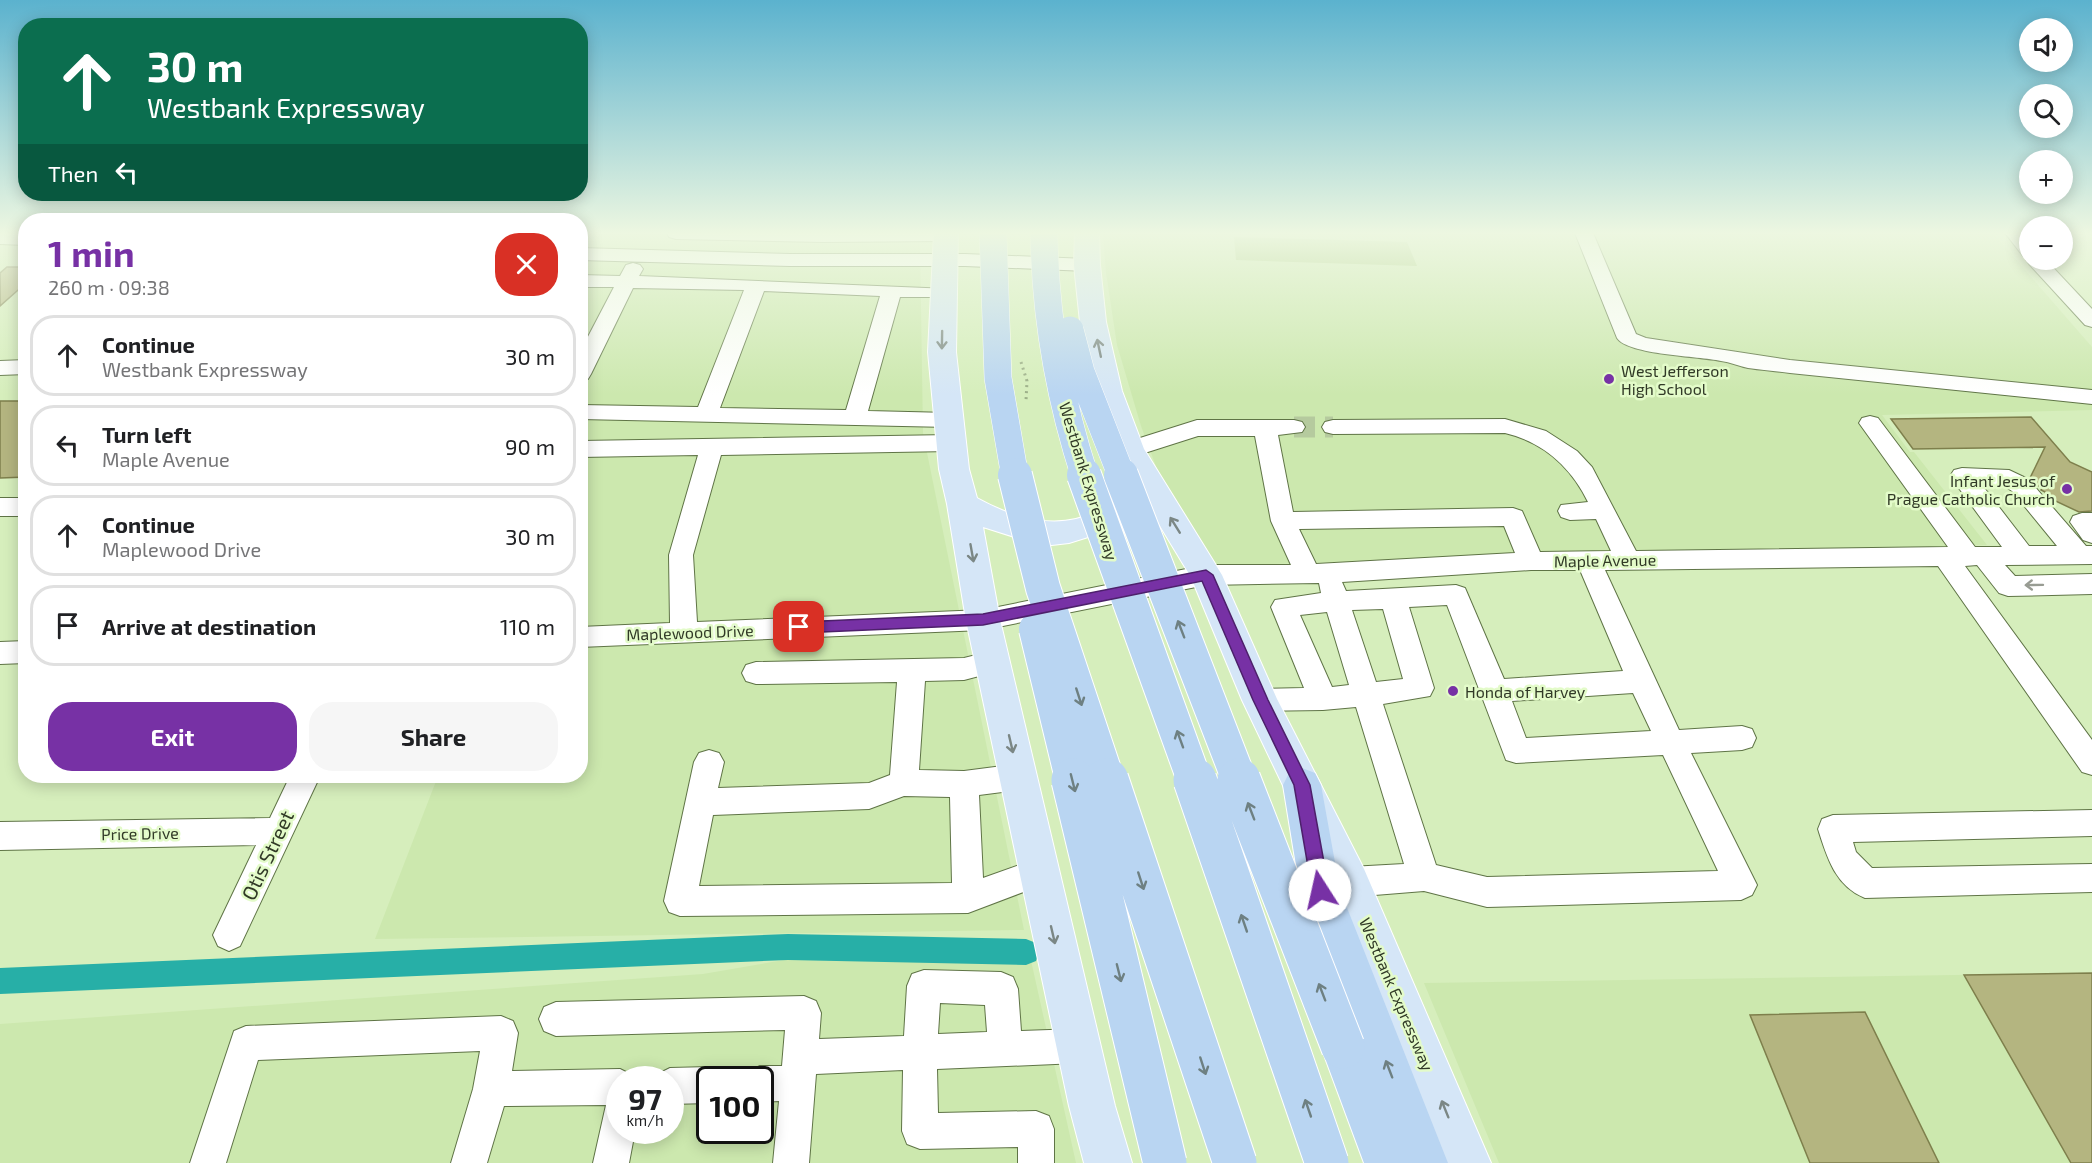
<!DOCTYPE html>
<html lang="en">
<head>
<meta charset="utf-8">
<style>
	body { margin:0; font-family:"Exo 2",sans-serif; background:#f6f6f6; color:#202124; height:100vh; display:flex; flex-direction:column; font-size:22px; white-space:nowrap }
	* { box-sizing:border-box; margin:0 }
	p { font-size:20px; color:#757577 }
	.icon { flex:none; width:33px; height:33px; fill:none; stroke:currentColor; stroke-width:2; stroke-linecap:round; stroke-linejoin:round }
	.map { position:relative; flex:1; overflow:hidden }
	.details { position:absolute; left:18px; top:213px; width:570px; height:570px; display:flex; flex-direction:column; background:#fff; border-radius:24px; box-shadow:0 3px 15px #0003 }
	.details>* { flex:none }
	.guide { position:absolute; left:18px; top:18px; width:570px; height:183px; border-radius:24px; box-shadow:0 3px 15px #0003; background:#0b6e4f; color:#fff; overflow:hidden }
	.buttons { position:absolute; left:2019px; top:18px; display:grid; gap:12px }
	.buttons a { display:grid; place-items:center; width:54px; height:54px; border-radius:50%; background:#fff; box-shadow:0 3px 15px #0003; font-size:30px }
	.speed { position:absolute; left:606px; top:1066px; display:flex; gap:12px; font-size:30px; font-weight:700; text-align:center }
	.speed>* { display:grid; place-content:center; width:78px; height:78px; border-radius:50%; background:#fff; box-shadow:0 3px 15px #0003; line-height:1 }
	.speed small { font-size:15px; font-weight:400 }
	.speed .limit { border:3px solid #111; border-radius:9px; background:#fff; color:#111 }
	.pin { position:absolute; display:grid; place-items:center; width:51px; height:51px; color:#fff; margin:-26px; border-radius:12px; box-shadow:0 3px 9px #0006 }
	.me { position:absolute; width:66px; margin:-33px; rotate:350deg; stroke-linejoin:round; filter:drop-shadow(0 0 4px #0008) }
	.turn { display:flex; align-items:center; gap:21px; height:126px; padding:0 30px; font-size:27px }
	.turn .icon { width:78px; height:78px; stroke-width:2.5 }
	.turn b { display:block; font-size:42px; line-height:51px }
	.then { display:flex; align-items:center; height:57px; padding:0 30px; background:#0003; gap:12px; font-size:22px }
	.round { display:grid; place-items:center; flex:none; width:63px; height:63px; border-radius:24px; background:#f6f6f6 }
	.headline { display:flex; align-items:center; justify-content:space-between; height:102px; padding:0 30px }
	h1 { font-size:36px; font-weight:700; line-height:45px; color:#7731a5 }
	.button { display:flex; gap:12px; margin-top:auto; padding:12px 30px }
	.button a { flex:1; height:69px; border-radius:24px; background:#7731a5; color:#fff; font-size:24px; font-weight:700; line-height:69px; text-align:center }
	.button a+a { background:#f6f6f6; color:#202124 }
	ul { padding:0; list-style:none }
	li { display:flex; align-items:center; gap:18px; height:81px; margin:0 12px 9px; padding:0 18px; border:3px solid #e0e0e0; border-radius:24px }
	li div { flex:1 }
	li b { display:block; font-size:22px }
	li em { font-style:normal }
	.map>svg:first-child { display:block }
</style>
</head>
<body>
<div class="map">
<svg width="2092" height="1163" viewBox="0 0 2092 1163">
	<rect width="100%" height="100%" fill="#d6eebc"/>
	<path fill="#cce8ae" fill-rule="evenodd" d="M581 233H923L920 243 923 433 1024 930 375 939 438 776H580Z
		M1103 233H1993L2092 347V410L1882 415 1910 452H1914L1987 545 1193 566 1141 426 1117 345 1106 273Z
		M923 951 1030 956 1076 1163H0V1024L703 974 813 955ZM620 1080H670V1131H620ZM710 1080H760V1131H710Z
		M2092 973V1163H1499L1424 983Z"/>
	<path fill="#a7ca7d" d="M1234 237 1407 242 1417 266 1236 260Z"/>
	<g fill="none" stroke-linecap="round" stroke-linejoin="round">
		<path fill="#27afa7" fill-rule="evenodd" d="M788 934 1026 939 1036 943 1039 952 1036 961 1026 965 788 960 0 994V968Z"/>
	</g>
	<path fill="#b4b580" stroke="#7e7f4c" stroke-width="1.5" d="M7 267H26V283L0 306V273Z
		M0 401H26V477L0 478Z
		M2031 417 2070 462 2092 472V511L2079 512 2047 497 2045 492 2041 490 2043 487 2036 485 2030 478 2045 447 1913 449 1891 419Z
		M2092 973V1163H2071L1964 975Z
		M1865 1012 1939 1163H1810L1750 1015Z"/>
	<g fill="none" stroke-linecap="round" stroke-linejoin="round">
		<path stroke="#b5ca9e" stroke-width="21" stroke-dasharray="21 10" stroke-linecap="butt" d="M1294 427H1333"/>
		<defs>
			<path id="minor" d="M0 233H26V245L0 244Z
				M667 233H953L954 235 952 239 945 241 823 242 676 239 669 237Z
				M1575 233H1593L1636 334 1646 338 1790 360 2092 390V404L1790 373C1776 371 1762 370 1748 368 1739 366 1730 362 1721 361 1699 356 1628 355 1617 338Z
				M2005 233H2024L2030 239V260H2046L2092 309V327L2085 325 2029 264 2026 260 2028 257 2023 256Z
				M580 248 790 254H965L1087 259 1094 261 1097 265 1094 269 1087 271 965 266H790L580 260Z
				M633 263 640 265 643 269 639 276 950 289 953 293 950 297H900L868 411 949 413 957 415 960 420 957 425 949 427 580 419V405L698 407 744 290 633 288 591 374 588 379 580 381V352L614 287H580V275L620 276 626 265ZM764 291 880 296 846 410 720 408Z
				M26 360V374L0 375V361Z
				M1870 416 1878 418 1975 547H2002L1950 476 1954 470 1962 468 2009 470 2028 479 2086 546H2092V564L2005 565 2015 576 2092 574V594L2008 596 1999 593 1977 565 1965 566 2092 740V775L2082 772 1938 566 1605 570 1679 730 1742 726 1752 729 1756 738 1752 747 1742 750 1691 753 1757 885 1752 895 1741 900 1487 907 1424 891 1350 897 1339 892 1334 882 1339 872 1350 867 1404 864 1356 707 1323 710 1260 711 1250 708 1246 700 1250 692 1260 689 1304 688 1271 607 1275 600 1321 593 1319 583 1206 585 983 630 580 647V627L670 623 669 555 698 455 580 457V441L951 435 959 438 962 443 959 448 951 451 721 455 693 555 697 622 983 610 1206 565H1291L1271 521 1255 436H1198L1129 458 1121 456 1118 450 1121 444 1197 420H1294L1302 422 1305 427 1302 432 1278 435 1293 512 1513 508 1522 511 1540 552 1611 551 1596 519 1570 520 1561 517 1558 511 1561 505 1588 502C1571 467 1543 442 1505 433L1333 434 1325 432 1322 427 1325 422 1333 420 1505 419 1546 431 1577 451 1592 467 1636 551 1948 547 1859 423 1862 418ZM1982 485 2004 486 2012 491 2057 546H2029ZM1504 526 1515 553 1316 564 1299 529ZM1531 570H1580L1623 671 1504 679 1465 588 1456 585 1346 591 1342 582ZM1447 605 1506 760 1516 763 1663 755 1718 871 1487 877 1436 865 1383 704 1430 696 1434 688 1409 607ZM1383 609 1403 679 1376 682 1352 610ZM1327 612 1349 685 1332 687 1300 615ZM1633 693 1651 731 1526 738 1512 701Z
				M0 498H26V516H0Z
				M2082 513H2092V543L2083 540 2070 522 2073 516Z
				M26 641V663L0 664V642Z
				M992 651 1002 654 1006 662 1002 670 964 680 925 681 919 770 964 771 1018 764 1028 768 1033 777 1028 786 1018 790 979 795 983 878 1039 858 1050 862 1055 872 1050 882 968 913 680 916 669 912 664 901 694 762 699 753 709 750 719 753 724 762 718 788 869 783 890 775 897 682 756 684 746 681 742 673 746 665 756 662 964 658ZM904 796 950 797 952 883 699 886 713 815 869 809Z
				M290 776H320L240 946 229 951 218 946 213 935 256 845 0 850V822L270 818Z
				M2092 810V836L1853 842 1856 852 1872 868 2092 864V892L1865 898C1835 886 1827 857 1818 829L1822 819 1833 815Z
				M924 970 1001 972 1013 977 1018 989 1021 1031 1078 1029 1090 1034 1095 1046 1090 1058 1078 1063 937 1069 938 1113 1036 1111 1049 1116 1054 1129V1163H1018V1147L920 1149 907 1144 902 1131 903 1070 816 1074 809 1163H773L779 1101 760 1102V1080H744L748 1072 760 1066H782L785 1030 556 1036 544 1031 539 1019 544 1007 556 1002 804 996 816 1001 821 1013 819 1039 904 1036 907 986 912 974ZM940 1003 985 1005 987 1032 938 1034Z
				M501 1016 513 1021 518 1033 512 1071 620 1069 632 1075 635 1080H620V1131H635L629 1163H593L606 1105 504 1106 487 1163H451L473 1089 480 1051 258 1060 226 1163H190L234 1031 246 1026Z
				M710 1067 722 1073 726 1080H710V1103L670 1104V1080H655L658 1074 670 1068Z"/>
			<path id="major" d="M934 233H958L956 352 969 469 977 498C1013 518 1058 532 1097 511 1113 503 1110 491 1133 498L1138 506 1120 527 1069 543 1043 546 983 527 1000 620 1115 1106 1132 1163H1084L1069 1106 966 620 947 504 939 469 928 352Z
				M1075 233H1099L1100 265 1106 322 1122 391 1144 449 1222 575 1277 699 1364 869 1491 1163H1443L1332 888 1242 700 1191 577 1114 450 1094 391 1080 322 1074 265Z"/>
			<path id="highway" d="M1302 768 1315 773 1321 785 1340 890 1448 1163H1364L1321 1047 1327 1031 1343 1025 1350 1028 1300 890 1283 785 1289 773Z"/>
		</defs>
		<use href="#minor" stroke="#5f7446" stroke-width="2"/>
		<use href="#major" stroke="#fff" stroke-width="2"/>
		<use href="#highway" stroke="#fff" stroke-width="2"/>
		<path stroke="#9caf88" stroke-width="3" stroke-dasharray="2 4" stroke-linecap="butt" d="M1021 362 1027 381 1026 401"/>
		<use href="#minor" fill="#fff" fill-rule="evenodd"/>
		<use href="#major" fill="#d5e6f7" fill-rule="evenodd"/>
		<use href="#highway" fill="#b9d5f2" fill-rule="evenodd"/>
		<defs>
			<path id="highway-bridge-far2" d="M993 233 998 378 1015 477
				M1044 233C1045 317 1059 397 1085 477
				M1070 330 1081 372 1122 477"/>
			<path id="highway-bridge-far1" d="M1015 475 1043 588 1108 782
				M1084 475 1195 782
				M1121 475 1240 782
				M1036 629 1073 782"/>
			<path id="highway-bridge" d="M1073 780 1165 1163
				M1107 780 1235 1163
				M1195 780 1327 1163
				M1239 780 1343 1047"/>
		</defs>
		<use href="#highway-bridge-far2" stroke="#fff" stroke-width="28" stroke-linecap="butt"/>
		<use href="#highway-bridge-far1" stroke="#fff" stroke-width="36" stroke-linecap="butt"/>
		<use href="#highway-bridge" stroke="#fff" stroke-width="45" stroke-linecap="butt"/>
		<use href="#highway-bridge-far2" stroke="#b9d5f2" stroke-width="27"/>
		<use href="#highway-bridge-far1" stroke="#b9d5f2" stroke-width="34"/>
		<use href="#highway-bridge" stroke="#b9d5f2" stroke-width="43"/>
	</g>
	<defs><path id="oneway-shaft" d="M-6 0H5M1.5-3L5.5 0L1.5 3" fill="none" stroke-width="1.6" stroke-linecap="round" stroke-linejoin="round" transform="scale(1.5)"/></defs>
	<g stroke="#7b8785">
		<use href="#oneway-shaft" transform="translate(942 340) rotate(91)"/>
		<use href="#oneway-shaft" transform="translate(1099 348) rotate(-102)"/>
		<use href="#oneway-shaft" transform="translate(1175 525) rotate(-122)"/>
		<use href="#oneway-shaft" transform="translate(972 553) rotate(80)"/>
		<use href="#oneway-shaft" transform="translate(1011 744) rotate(77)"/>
		<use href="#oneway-shaft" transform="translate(1053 935) rotate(77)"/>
		<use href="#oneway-shaft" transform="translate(1445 1109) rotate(-112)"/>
	</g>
	<use stroke="#989c93" href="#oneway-shaft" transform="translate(2034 585) rotate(179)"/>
	<g stroke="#6e8082">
		<use href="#oneway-shaft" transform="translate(1181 629) rotate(-111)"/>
		<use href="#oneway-shaft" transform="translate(1079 697) rotate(72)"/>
		<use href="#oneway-shaft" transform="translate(1180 739) rotate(-110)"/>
		<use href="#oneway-shaft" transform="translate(1073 783) rotate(76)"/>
		<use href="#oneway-shaft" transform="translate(1251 811) rotate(-111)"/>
		<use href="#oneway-shaft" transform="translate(1141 881) rotate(72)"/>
		<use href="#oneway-shaft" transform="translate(1244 923) rotate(-109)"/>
		<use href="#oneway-shaft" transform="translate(1119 973) rotate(76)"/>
		<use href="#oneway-shaft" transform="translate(1322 992) rotate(-111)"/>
		<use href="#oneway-shaft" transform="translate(1203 1066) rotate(72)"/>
		<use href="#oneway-shaft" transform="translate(1389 1069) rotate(-111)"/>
		<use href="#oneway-shaft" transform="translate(1308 1108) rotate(-109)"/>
	</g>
	<linearGradient id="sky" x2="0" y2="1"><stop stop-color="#5bb2ce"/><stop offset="0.59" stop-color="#edf7e1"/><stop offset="1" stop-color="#edf7e1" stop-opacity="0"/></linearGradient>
	<rect width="2092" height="395" fill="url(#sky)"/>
	<path fill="#7731a5" stroke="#4d206b" stroke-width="1.5" d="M1206 570 1213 575 1268 700 1310 785 1329 890 1326 896 1320 898 1314 896 1312 890 1294 785 1253 700 1202 581 983 625 799 633 794 631 792 627 794 624 799 622 983 614Z"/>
	<g fill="#7731a5" stroke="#e3fbc9" stroke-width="2">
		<circle cx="1609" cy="379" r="6"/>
		<circle cx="2067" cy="489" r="6"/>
		<circle cx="1453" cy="691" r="6"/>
	</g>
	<g text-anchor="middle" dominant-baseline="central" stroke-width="5" stroke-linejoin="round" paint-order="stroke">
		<g font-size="16" fill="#313a27" stroke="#e3fbc9" text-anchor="start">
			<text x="1621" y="370">West Jefferson<tspan x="1621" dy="18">High School</tspan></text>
			<text x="2055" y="480" text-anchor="end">Infant Jesus of<tspan x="2055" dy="18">Prague Catholic Church</tspan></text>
			<text x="1465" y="691">Honda of Harvey</text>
		</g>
		<g font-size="16" fill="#313a27" stroke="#e3fbc9">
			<text transform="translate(1089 481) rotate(73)">Westbank Expressway</text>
			<text transform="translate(1605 560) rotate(-1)">Maple Avenue</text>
			<text transform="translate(690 632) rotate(-2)">Maplewood Drive</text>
			<text transform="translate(140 833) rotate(-1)">Price Drive</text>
			<text transform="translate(1397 994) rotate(67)">Westbank Expressway</text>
		</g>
		<g font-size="20" fill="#313a27" stroke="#e3fbc9">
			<text transform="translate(267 855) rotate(-65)">Otis Street</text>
		</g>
	</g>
</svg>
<div class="buttons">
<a><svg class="icon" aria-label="sound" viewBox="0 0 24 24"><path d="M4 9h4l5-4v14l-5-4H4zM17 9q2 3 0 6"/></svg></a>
<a><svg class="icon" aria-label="search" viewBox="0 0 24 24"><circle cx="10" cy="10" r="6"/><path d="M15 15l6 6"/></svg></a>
<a>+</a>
<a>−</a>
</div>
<div class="speed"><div>97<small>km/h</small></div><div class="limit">100</div></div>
<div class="pin" style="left:799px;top:627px;background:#d93025"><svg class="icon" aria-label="arrive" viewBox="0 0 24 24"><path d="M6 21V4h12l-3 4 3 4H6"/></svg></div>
<svg class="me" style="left:1320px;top:890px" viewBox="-20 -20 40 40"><circle r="19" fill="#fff"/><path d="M0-13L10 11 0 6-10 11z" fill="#7731a5"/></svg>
<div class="guide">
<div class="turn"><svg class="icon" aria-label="ahead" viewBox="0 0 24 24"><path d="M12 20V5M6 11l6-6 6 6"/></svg><div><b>30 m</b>Westbank Expressway</div></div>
<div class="then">Then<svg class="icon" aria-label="left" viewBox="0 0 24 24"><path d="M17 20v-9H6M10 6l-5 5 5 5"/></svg></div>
</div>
<section class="details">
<div class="headline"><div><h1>1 min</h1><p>260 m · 09:38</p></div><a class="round" style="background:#d93025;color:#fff"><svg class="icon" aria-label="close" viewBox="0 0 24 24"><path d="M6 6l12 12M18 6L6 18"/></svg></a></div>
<ul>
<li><svg class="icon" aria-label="ahead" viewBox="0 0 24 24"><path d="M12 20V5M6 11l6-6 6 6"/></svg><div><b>Continue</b><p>Westbank Expressway</p></div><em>30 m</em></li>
<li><svg class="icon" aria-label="left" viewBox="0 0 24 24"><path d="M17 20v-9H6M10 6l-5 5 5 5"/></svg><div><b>Turn left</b><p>Maple Avenue</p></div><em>90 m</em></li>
<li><svg class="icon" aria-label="ahead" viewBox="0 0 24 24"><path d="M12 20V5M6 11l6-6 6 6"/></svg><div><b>Continue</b><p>Maplewood Drive</p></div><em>30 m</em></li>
<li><svg class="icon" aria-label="arrive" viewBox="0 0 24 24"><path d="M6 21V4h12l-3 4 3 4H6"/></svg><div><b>Arrive at destination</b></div><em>110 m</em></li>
</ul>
<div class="button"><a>Exit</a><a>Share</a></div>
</section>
</div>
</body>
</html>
